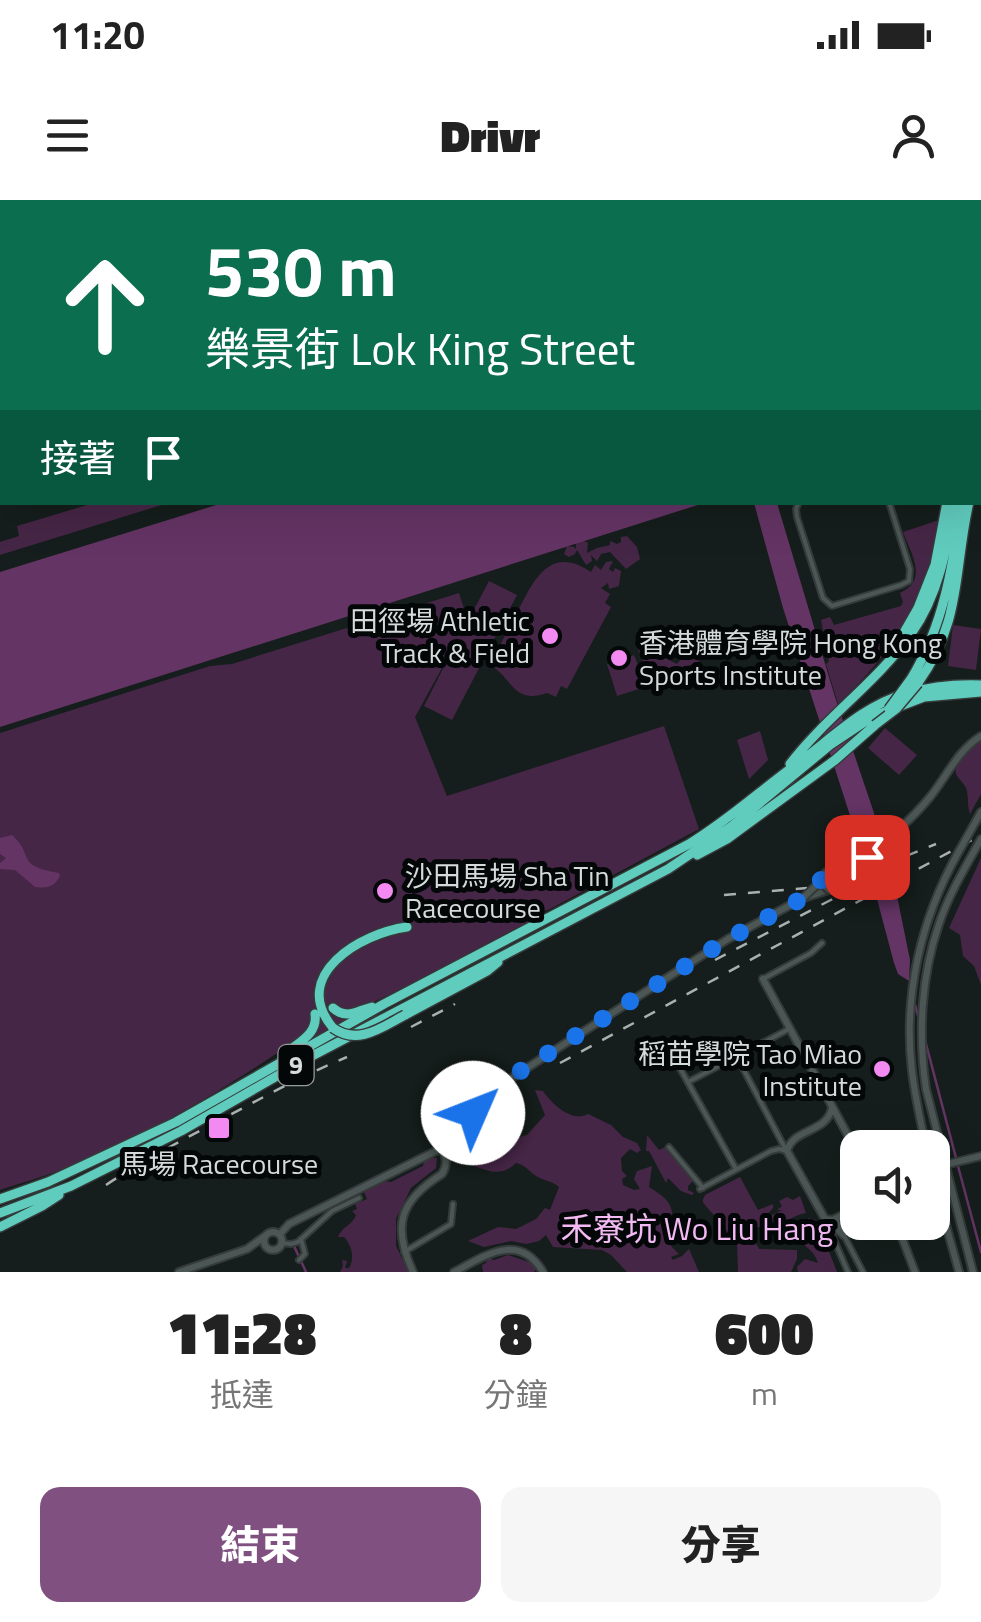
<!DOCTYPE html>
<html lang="zh-TW">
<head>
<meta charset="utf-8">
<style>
	body { margin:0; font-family:"Titillium Web","Noto Sans TC",sans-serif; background:#f6f6f6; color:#222; height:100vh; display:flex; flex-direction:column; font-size:38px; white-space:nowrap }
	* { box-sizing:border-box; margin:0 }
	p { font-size:32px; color:#767676 }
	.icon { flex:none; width:55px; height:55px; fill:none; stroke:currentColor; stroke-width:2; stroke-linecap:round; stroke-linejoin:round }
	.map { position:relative; height:1072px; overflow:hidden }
	.details { display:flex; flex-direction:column; background:#fff; flex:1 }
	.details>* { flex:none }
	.banner { position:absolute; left:0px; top:0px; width:982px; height:305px; box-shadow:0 10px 40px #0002; background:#0b6e4f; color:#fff; overflow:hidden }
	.buttons { position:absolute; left:840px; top:930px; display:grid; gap:20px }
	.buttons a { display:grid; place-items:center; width:110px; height:110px; border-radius:20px; background:#fff; box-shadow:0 10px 40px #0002; font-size:50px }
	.pin { position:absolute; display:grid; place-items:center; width:85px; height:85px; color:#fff; margin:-42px; border-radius:20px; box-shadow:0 5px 15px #0006 }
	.me { position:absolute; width:110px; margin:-55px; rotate:46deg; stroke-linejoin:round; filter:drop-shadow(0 0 8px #0008) }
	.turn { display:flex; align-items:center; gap:35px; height:210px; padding:0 40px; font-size:45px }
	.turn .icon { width:130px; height:130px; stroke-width:2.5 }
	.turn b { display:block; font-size:70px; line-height:85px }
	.then { display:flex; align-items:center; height:95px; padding:0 40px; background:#0003; gap:20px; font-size:38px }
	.eta { display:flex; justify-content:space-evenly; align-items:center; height:170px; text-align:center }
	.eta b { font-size:60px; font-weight:800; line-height:70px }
	.button { display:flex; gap:20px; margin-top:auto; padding:20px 40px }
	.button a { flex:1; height:115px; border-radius:20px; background:#805180; color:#fff; font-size:40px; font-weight:800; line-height:115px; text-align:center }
	.button a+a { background:#f6f6f6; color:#222 }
	.status { display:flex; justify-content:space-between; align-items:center; height:70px; padding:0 50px; background:#fff; direction:ltr }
	.status svg { height:28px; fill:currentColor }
	header { display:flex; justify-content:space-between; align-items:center; height:130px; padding:0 40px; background:#fff; font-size:45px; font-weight:800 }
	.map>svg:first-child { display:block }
</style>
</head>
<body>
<div class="status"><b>11:20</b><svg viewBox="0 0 49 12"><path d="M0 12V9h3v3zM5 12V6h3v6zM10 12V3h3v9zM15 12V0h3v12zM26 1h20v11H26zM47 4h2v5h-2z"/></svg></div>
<header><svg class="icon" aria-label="menu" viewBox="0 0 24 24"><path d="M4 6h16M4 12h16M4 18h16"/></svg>Drivr<svg class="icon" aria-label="person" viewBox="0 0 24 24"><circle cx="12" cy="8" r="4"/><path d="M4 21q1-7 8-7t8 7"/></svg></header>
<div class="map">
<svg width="981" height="1072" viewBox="0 0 981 1072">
	<rect width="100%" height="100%" fill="#151e1c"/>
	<path fill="#462646" d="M94 303H116L118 305 128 303H168L0 355V342L19 336 17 326Z
		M939 320C936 336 934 352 930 367 917 420 877 467 838 504L826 464 829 461 821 420 830 417 834 425 901 406 903 402 900 393C929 380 911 354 903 332Z
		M627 336 637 347 640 359 626 369 610 352 601 354 597 361 591 355 592 361 586 365 577 350 575 354 569 357 564 354 567 346 574 347 576 349V343L582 340 588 343 587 353 597 348 610 345V341L617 344 621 342V337Z
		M613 361 609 369 613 372 615 368 621 371 619 386 609 389 608 383 601 388 610 394 605 403 611 407 567 489 561 486 556 497 547 493C513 505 512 477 490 465 498 449 507 432 516 415 532 384 548 343 591 372L595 365 601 370 606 362Z
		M489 381 517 395 452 520 424 506 459 437 415 517 447 596 664 526 699 629 550 709 529 716 530 721 395 792 356 810 358 815 304 844 299 838C228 888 141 939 60 970 40 978 20 983 0 990V533L210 466 232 464 459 393 468 421Z
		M953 425 981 429 976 470 948 466Z
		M695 441H706L708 448 698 462 660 476 642 478 645 487 617 496 607 464 634 455 639 467 643 461 638 450 640 445 677 464Z
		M885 528 917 555 899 575 868 548Z
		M760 531 768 560 749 579 737 540Z
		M981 540V594L970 614C967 605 969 597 966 588 964 583 958 579 956 574 953 561 972 546 981 540Z
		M981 658V785L974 766 963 756 960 735 949 728Z
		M535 890 543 891C552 904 572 923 588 914L611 925 623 937 637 943 641 950 637 953 630 949 621 958 622 971 627 976 622 979 623 985 634 990 640 989 634 979 637 971 652 966 649 987C663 996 674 1002 672 1020L681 1021 678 1033 684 1038 670 1045 679 1054 671 1057 673 1060 682 1056 689 1049 699 1072H627L611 1055 602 1050 553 1047 546 1035 539 1041 526 1044 511 1041 484 1047 468 1041 498 1027 516 1029 536 1019 545 1008 550 1010 559 987C552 981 548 982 540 978 530 974 527 965 516 963 495 983 479 963 454 961L461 946H488L527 935 545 915Z
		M647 935 659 950 669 945 693 981 688 986V990L694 993 692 995 681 991 668 978 666 983 649 951H646Z
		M430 958H437L436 968 411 988 396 1019V1046L409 1072H340L343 1066 342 1060 347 1061 345 1068H349C355 1058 352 1046 344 1037H338C342 1026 353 1025 356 1015L352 1011 357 1009 355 1004 367 999 362 988 377 980 391 982 423 966 424 961Z
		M740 977 758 1010 773 1004V1008L761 1021 782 1010H777L782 1006 779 1001 787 997 793 1000 800 996 806 1013C794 1015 787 1022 775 1025L772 1019 769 1023 731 1038C726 1025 704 1006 703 1002 702 1000 704 998 705 995Z
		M808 1018 816 1020 815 1025 820 1028 837 1072H798L797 1067 805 1059 818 1063C814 1049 800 1042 788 1035L781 1038 788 1024 796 1025 806 1032 803 1039 808 1041 814 1035Z
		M754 1039 759 1049 797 1050V1059L791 1072H738L737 1043Z
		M508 1055 529 1062 531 1060 538 1067 534 1072H483L482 1065 486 1063 488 1058 494 1060Z"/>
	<path fill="#643464" d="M226 302H704V303L0 527V372Z
		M754 303H777L835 497 873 610 895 686 910 760 909 781 898 774 894 763 877 699 783 408Z
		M12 635C36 657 14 665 59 673L60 676C54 688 46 688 35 687L15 670 0 669V663L6 658 0 654V638Z"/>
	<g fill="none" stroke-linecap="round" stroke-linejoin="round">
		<path stroke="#643464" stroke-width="2.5" d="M914 801 920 823
			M925 840 956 958
			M958 966 981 1052
			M294 1046 306 1072"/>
		<defs>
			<path id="street" d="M439 0V2
				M531 0V2
				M742 0 743 2
				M873 0 874 2
				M803 2 805 0
				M0 259 2 258
				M980 259H981
				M799 302 796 309 797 317 823 398 832 406 901 385 909 381 910 369 889 302
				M763 779 811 753 822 743
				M666 843 736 969
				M737 857 786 950
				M688 882 789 829
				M669 947 703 988
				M700 989 771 951 779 949 787 951
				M825 1019 848 1072
				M837 1019 838 1024 863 1072
				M828 1022 843 1036
				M282 1043 291 1044 298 1042 332 1011 359 998
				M404 1052 451 1024 453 1004
				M299 1060 305 1054 301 1039"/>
			<path id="secondary" d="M698 0V2
				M709 0 710 2
				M208 2 211 0
				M980 252H981
				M976 621 981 612
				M854 667C881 645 908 624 930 597 947 576 958 550 981 536
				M673 774 728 739 803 698 829 690
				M763 779 858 954
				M832 908C827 933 793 928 787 951L825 1019 833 1020 858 1007
				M926 948C921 922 915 897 912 871 903 795 921 719 958 653
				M932 968 981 956
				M932 974 959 1072
				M896 1022 915 1072
				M264 1041a9 9 0 1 1 18 0a9 9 0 1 1-18 0Z
				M280 1034 289 1024 442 948 460 934
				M179 1072 247 1049 265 1036
				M413 1072C392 1026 399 1001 442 974 448 965 446 958 442 948
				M454 1072C485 1056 519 1031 543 1072
				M973 1072 926 889C918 835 921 776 939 724 949 694 966 666 981 639"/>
			<path id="primary" d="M980 34 981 33
				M980 48H981
				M0 145 2 143"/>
			<path id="highway" d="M952 0V2
				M959 0V2
				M980 0V6
				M115 2 117 0
				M129 2 130 0
				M150 2 151 0
				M162 2 163 0
				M0 192 2 190
				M0 238 2 236
				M980 268 981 267
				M898 443 918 408 935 365 947 302
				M911 479C944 425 953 365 962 302
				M918 483C963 419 953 372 969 302
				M790 564C826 517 877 482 911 434 939 395 947 348 954 302
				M697 655 727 639 835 560 875 525
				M333 808C347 820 356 811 372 807
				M405 815 487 771 498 762
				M333 828C289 775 361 733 407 727
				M285 854C299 842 318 834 315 814
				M0 999 48 982 176 922 384 804 689 644C729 620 763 588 801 561 834 536 864 506 904 494 929 487 955 484 981 485
				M0 1013 71 986 181 931 310 857 668 669 732 626 830 545 872 517 924 497 981 492
				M0 1027 42 1006 59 995"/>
		</defs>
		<use href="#street" stroke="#353b3a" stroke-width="8"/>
		<use href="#secondary" stroke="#353b3a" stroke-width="10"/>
		<use href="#primary" stroke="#353b3a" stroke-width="11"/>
		<use href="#highway" stroke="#353b3a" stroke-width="12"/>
		<use href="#street" stroke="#4c5755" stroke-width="4"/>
		<use href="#secondary" stroke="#4c5755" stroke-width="6"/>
		<use href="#primary" stroke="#589d94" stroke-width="8"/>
		<use href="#highway" stroke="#60ccbe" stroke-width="9"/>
		<path stroke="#aab0af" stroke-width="2.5" stroke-dasharray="12 12" stroke-linecap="butt" d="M142 2V0
			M0 205 2 202
			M862 674 936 644
			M724 695 807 688
			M715 760 877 676
			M411 827 455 804
			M560 863 981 635
			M106 985C145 959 186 938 228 916 267 895 306 874 347 857"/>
		<defs>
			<path id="secondary-bridge" d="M958 653 976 621
				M845 681 840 671 833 669 826 672C821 679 822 685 829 690H839L854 667
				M803 698 823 679
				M460 934 485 895 673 774"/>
			<path id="primary-bridge" d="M0 218 2 220"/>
			<path id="highway-bridge" d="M889 509 911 479
				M875 525 896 509 918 483
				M333 828C358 846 382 827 405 815"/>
		</defs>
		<use href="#secondary-bridge" stroke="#353b3a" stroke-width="10" stroke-linecap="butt"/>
		<use href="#primary-bridge" stroke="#353b3a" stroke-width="11" stroke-linecap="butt"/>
		<use href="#highway-bridge" stroke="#353b3a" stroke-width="12" stroke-linecap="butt"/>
		<use href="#secondary-bridge" stroke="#4c5755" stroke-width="6"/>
		<use href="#primary-bridge" stroke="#589d94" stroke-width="8"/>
		<use href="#highway-bridge" stroke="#60ccbe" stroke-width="9"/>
	</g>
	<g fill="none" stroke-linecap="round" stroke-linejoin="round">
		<path stroke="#1a73e8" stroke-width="18" stroke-dasharray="0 32.4" d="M473 913 485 895 500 884 728 739 803 698 822 679 828 671 850 668 867 657"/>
	</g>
	<g fill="#f38af2" stroke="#040707" stroke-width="4">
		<circle cx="550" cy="436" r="10"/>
		<circle cx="619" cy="458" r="10"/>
		<circle cx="385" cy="691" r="10"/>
		<circle cx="882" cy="869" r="10"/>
		<rect x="207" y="916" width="24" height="24" rx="5"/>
	</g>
	<g text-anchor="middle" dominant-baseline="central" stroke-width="10" stroke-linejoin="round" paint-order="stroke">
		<rect fill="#040707" stroke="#969b9b" stroke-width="2.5" x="278.5" y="845" width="35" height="40" rx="8"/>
		<g font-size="25" font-weight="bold" fill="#d5dbda">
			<text x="296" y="865">9</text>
		</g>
		<g font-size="28" fill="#d5dbda" stroke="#040707" text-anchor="end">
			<text x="530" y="420">田徑場 Athletic<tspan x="530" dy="32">Track &amp; Field</tspan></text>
			<text x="639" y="442" text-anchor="start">香港體育學院 Hong Kong<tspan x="639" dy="32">Sports Institute</tspan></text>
			<text x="405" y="675" text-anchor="start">沙田馬場 Sha Tin<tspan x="405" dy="32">Racecourse</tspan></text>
			<text x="862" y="853">稻苗學院 Tao Miao<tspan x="862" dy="32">Institute</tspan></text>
			<text x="219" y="963" text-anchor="middle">馬場 Racecourse</text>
		</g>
		<g font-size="32" fill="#f3b9f2" stroke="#040707">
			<text x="697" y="1028">禾寮坑 Wo Liu Hang</text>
		</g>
	</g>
</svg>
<div class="buttons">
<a><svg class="icon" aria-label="sound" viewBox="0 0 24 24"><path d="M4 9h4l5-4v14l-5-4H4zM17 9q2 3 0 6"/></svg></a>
</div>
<div class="pin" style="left:867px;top:657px;background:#d93025"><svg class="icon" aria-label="arrive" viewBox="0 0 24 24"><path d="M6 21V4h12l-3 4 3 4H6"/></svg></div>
<svg class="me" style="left:473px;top:913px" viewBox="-20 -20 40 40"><circle r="19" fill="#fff"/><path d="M0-13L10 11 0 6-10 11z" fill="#1a73e8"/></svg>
<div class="banner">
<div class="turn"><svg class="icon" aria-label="ahead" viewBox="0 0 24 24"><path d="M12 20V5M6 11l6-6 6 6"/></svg><div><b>530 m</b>樂景街 Lok King Street</div></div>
<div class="then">接著<svg class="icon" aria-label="arrive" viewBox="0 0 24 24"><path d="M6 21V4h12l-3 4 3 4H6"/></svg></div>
</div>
</div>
<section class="details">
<div class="eta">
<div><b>11:28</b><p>抵達</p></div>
<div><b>8</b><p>分鐘</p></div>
<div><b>600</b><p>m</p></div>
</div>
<div class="button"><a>結束</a><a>分享</a></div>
</section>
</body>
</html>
